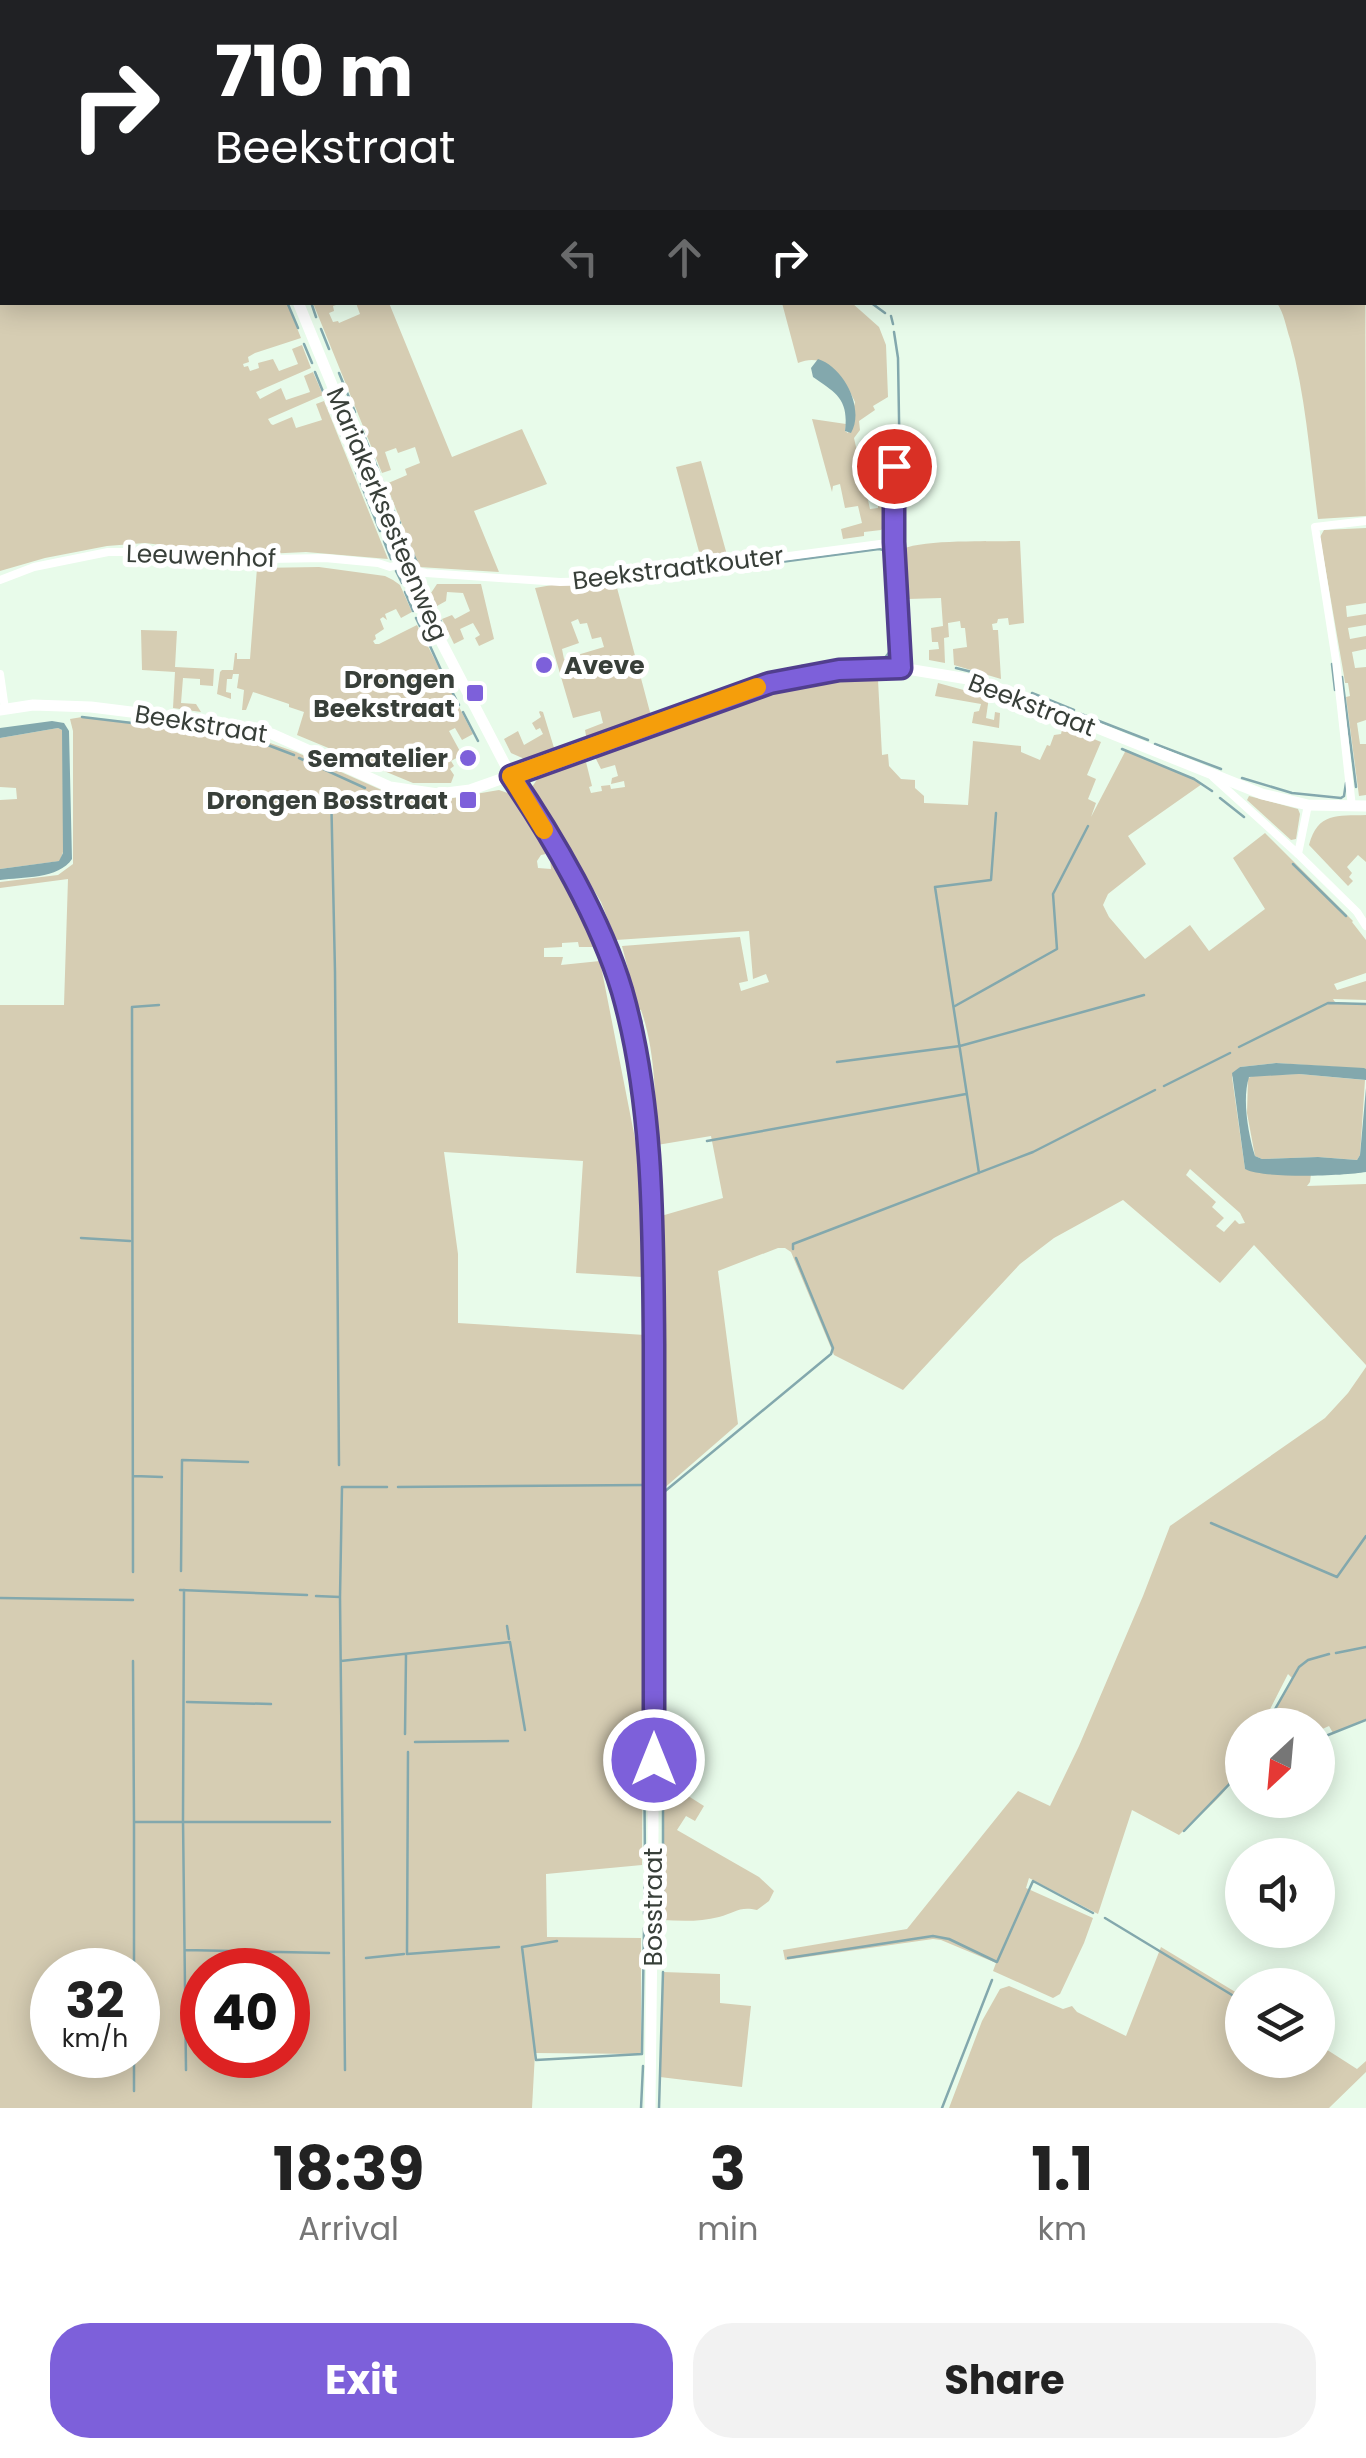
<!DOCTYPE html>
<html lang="en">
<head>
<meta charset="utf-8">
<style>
	body { margin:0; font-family:Poppins,sans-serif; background:#f2f2f2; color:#222; height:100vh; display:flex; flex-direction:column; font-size:38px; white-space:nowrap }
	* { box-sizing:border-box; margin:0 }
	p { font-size:32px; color:#767676 }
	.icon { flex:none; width:55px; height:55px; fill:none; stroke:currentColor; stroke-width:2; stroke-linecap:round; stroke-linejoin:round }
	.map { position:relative; height:2108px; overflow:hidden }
	.panel { display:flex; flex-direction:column; background:#fff; flex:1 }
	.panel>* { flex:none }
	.guide { position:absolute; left:0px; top:0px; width:1368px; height:305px; box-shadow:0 5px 25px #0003; background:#202124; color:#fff; overflow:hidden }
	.needle { width:65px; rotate:206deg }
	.buttons { position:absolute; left:1225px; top:1708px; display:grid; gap:20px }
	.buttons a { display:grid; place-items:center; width:110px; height:110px; border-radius:50%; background:#fff; box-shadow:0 5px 25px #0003; font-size:50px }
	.speed { position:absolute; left:30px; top:1948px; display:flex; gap:20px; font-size:50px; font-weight:700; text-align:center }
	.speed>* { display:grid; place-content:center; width:130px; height:130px; border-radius:50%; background:#fff; box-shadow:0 5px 25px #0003; line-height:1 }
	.speed small { font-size:25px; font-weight:400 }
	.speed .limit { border:15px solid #d22; background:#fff; color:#111 }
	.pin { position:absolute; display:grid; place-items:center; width:85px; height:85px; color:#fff; margin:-42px; border:5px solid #fff; border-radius:50%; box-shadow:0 2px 10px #0007 }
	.me { position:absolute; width:110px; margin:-55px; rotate:0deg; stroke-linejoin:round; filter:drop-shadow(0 0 8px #0008) }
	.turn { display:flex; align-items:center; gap:35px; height:210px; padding:0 50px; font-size:45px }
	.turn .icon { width:130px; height:130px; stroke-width:2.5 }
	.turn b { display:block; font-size:70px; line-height:85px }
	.lanes { display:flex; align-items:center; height:95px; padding:0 50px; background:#0003; justify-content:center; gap:50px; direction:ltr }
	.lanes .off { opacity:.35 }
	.eta { display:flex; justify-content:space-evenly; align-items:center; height:170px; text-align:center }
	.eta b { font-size:60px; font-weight:700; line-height:70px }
	.button { display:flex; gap:20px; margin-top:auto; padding:20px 50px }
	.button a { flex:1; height:115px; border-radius:40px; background:#7d60da; color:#fff; font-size:40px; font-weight:700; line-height:115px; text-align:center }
	.button a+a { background:#f2f2f2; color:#222 }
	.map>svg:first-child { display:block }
</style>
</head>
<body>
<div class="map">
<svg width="1366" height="2108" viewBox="0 0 1366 2108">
	<rect width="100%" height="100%" fill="#e8fbea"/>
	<path fill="#d6cdb3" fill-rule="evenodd" d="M0 0H164L165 2H2V302L287 303 301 338 255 353 248 357 249 362 243 364 244 367 248 366 250 371 259 368 258 363 273 359 279 371 298 364 292 349 302 345 311 368 256 392 260 399 281 388 286 400 310 392 304 376 313 372 323 395 268 419 271 424 273 425 292 417 296 428 322 420 316 404 324 401 388 559 306 552 244 555 145 543 107 546 45 558 0 571Z
		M1365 199 1366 516 1318 519C1310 459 1306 397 1290 339 1286 327 1284 313 1277 303L1365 302Z
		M313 303H342L333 306 334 311 329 313 333 322 338 321 339 323 360 314 356 303H389L452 457 522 429 547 484 474 511 499 572 419 567 386 484 407 475 405 469 420 463 415 447 398 453 396 448 385 452 391 470 382 473Z
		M782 303H852L879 327 886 345 888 397 873 406 875 410 859 421 860 430 854 438 870 509 878 508V504L891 502 892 519 881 530 864 532V536L843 539 841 529 862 523 858 506 845 508 840 484 833 486 832 492 812 419 846 424 845 431 848 433 855 402C844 378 827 351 798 363Z
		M701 461 727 555 701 559 676 467Z
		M1366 528V603L1346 606 1347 617 1366 614V625L1348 628 1350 639 1366 636V649L1352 652 1355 668 1366 667V720L1357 723 1360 744H1366V795L1359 796 1346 697 1350 696 1348 683H1345L1344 676 1320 537 1324 530Z
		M1020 541 1024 623 1009 625 1008 618 998 619 997 623 992 624 993 630H998L1001 679 954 665 953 649 967 647 965 628H961L960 621 948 623 949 637 944 638 945 663 929 660V650L939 649 938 642H932L931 628 943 626 941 598 908 599 904 573 903 549C925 539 993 542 1020 541Z
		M319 567 385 576 393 580 400 585 412 612 401 618 396 609 385 614 387 620 383 617 380 619 384 629 375 635 376 639 373 641 375 644H379L417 625 473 734 462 740 455 728 449 731 462 755 451 761 454 766 450 769 454 775 451 783H413L297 735 304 712 289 707V704L253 692 246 710H242L244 690 237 688 239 674H233L232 679H227L226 692 231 693V699L217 694 220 672 222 670H233L235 653H237V659H250L257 568Z
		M437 584H481L494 639 479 646 475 638 480 635 473 623 460 629 464 639 454 644 442 619 452 615 455 619 470 611 463 593 447 592 446 601 437 606 431 593Z
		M616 584 651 716 587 741 585 730 603 723 600 711 573 718 535 588 552 585ZM578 619 580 624 587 623 592 639 601 637 604 647 564 659 562 649 579 643 571 622Z
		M141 630 177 631 175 667 214 669 213 686 200 685V679L183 678 181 703 196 704 201 712 173 708 175 672 142 670Z
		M870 677 878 680 882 755 888 754 889 766 901 779 915 780V788L924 796V803L968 805 973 741 1021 746V752L1040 760 1047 745 1050 746 1054 735 1061 734 1063 726 1101 742 1087 775 1096 779 1088 799 1096 803 1091 817 1126 750 1194 779 1202 784 1128 836 1146 864 1108 894 1103 905 1109 917 1145 959 1190 925 1209 951 1265 909 1233 858 1265 833 1353 921 1352 922 1366 940V973L1334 984 1337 990 1366 981V1000L1333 999 1335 1002 1366 1004V1069L1276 1063 1240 1067 1232 1077 1245 1169 1273 1174H1311L1310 1182 1307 1186 1366 1184V1365L1254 1245 1220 1283 1123 1200 1054 1238 1020 1264 903 1390 834 1355 791 1252 785 1248H778L718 1271 738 1424 662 1490 661 1216 723 1198 711 1136 657 1145C655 1100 656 1053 641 1010L638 1009 622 946 740 937 748 981 739 983 741 991 769 982 766 974 753 979 749 931 616 940 601 902 532 787 538 778 586 762 592 786 589 787 591 793 602 791 601 786 610 785 611 789 625 787 624 781 611 784 612 778 618 776 615 765 601 769 595 757 772 693 829 680ZM1190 1169 1240 1213 1245 1223 1239 1224 1235 1220 1224 1232 1216 1226 1224 1218 1212 1207 1216 1202 1186 1175Z
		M938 683 989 697 986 718 994 720 995 712 1000 713 999 728 972 723 974 712 979 711 981 704 935 696Z
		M540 711 543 712 555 751 529 761 511 753 504 739 518 731 524 745 543 734 540 728 536 730 532 723 541 717 539 712Z
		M82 717 241 733 296 752 395 796 434 801 499 790 511 794 520 804 546 854 541 855 537 861 538 868 551 869 550 859 571 897 594 947H579L578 942 562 943V947L544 948V957H563L561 965 600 961 640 1164 638 1165 642 1277 576 1273 583 1161 444 1152 458 1254V1323L645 1335 642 1865 546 1874 547 1937 641 1938V2054L535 2053 532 2108H0V1005H64L68 879 0 888V882L58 875 73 864V731L70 719ZM52 1970H138V2055H52ZM202 1970H288V2055H202Z
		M58 728 62 730 63 744V852L60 861 0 869V800L17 799 16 788 0 787V738Z
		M1249 796 1298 809 1300 814 1296 839 1291 840 1247 800Z
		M1366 815V862L1358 855 1347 867 1352 873 1349 877 1353 881 1348 886 1309 845C1318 812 1337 816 1366 815Z
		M1299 1074 1365 1080 1360 1155 1357 1160 1318 1157 1262 1159 1255 1156 1247 1113 1248 1078 1255 1075Z
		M1366 1367V1719L1333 1733 1329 1726 1318 1731V1725H1268L1292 1678 1288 1674 1262 1725H1242C1242 1738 1245 1755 1240 1766 1230 1793 1199 1815 1179 1835L1132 1810 1098 1914 1029 1878 1026 1888 1093 1918 1084 1943 1060 1994 1053 1998 993 1971 996 1963 941 1940 933 1939 785 1960 783 1950 907 1929 1018 1791 1050 1806 1079 1746 1143 1596 1170 1526 1325 1418 1348 1393Z
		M681 1739 674 1787 704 1806 695 1821 686 1816 677 1830 759 1877 774 1891 769 1901 757 1910C739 1906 735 1913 719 1917 700 1922 681 1921 662 1920L663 1741Z
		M1161 1947 1242 1996V2060H1318V2044L1357 2069 1366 2061V2072L1329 2108H949L982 2021 1000 1989 1009 1986 1063 2009 1072 2006 1077 2012 1126 2036Z
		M663 1972 720 1974V2003L751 2006 742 2087 660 2077Z"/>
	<path fill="#83a8ad" d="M818 359C844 367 865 409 851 433L845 431C849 399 836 393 813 377L811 368Z
		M52 721 64 723 69 731 72 859C59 879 22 877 0 880V869L59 861 63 853 62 730 58 728 0 738V728Z
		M1276 1063 1364 1068 1366 1069V1080L1299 1074 1249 1077C1242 1099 1248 1133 1255 1156L1262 1159 1318 1157 1357 1160 1360 1155 1366 1088V1172C1343 1176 1263 1179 1245 1169L1232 1073 1240 1067Z"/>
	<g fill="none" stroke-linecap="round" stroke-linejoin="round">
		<path stroke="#83a8ad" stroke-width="2.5" d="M165 0 166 2
			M188 0 189 2
			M596 0 598 2
			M753 0V2
			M287 302 298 328
			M870 302 885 313
			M312 305 316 317
			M891 316 893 324
			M321 329 329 349
			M894 332 898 358 901 537
			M304 344 312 363
			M315 372 324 394
			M339 373 355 412
			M327 400 342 436
			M361 428 379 472
			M346 446 352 461
			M355 469 358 477
			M382 480 392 504
			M361 484 380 531
			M394 511 400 523
			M402 530 419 567
			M384 541 391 559
			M396 571 402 583
			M903 576 906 595
			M423 581 435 608
			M616 584 879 549C889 551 891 555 892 565
			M405 592 413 611
			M416 618 426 639
			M440 620 444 628
			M430 646 441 670
			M884 659 891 650 893 583
			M1332 664 1335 690
			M956 668 972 672
			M1342 677 1356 787
			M445 678 459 705
			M747 682 802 666 875 659
			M1032 693 1074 710
			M463 712 478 741
			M1081 714 1148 740
			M82 717 174 728
			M1046 717 1086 734
			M184 730 243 737
			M659 733 772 693 829 680 870 677
			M587 741 739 684
			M265 744 294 755
			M1155 744 1221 769
			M1122 749 1194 779 1212 791
			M557 752 573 746
			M595 755 653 734
			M299 758 365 788
			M554 770 587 758
			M542 775 546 774
			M1242 778 1292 793 1341 798 1344 796 1346 783
			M331 788 335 972 339 1465
			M535 797 544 812
			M1220 798 1244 817
			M413 804 434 813
			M519 805 531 824
			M535 830 548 853
			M569 852 575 864
			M553 860 572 894
			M1293 864 1346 916
			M579 870 614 942
			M576 901 583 916
			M586 922 598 950
			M601 958 613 994 631 1066
			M633 994 637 1010
			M955 1006 1057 949 1053 894 1088 826
			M641 1020 654 1107
			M1239 1047 1328 1003 1366 1004
			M837 1062 960 1046 1144 995
			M631 1072 638 1148
			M1164 1086 1230 1053
			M707 1141 966 1094
			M658 1159 659 1189
			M640 1167 643 1225
			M979 1173 935 887 991 880 996 813
			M660 1209 662 1219
			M661 1227 663 1289
			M644 1237 645 1284
			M81 1238 130 1241
			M793 1249V1244L1033 1152 1155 1090
			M663 1296 664 1487
			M645 1393 646 1344
			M644 1419 645 1399
			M644 1463V1427
			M134 1476 162 1477
			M644 1480 645 1470
			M398 1487 644 1485
			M664 1492 831 1354 833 1348 796 1258
			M644 1498 645 1735
			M1211 1523 1337 1577 1366 1536
			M663 1566 664 1510
			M181 1571 182 1460 248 1462
			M133 1572 132 1007 159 1005
			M180 1590 307 1595
			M184 1590 183 1820 186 2070
			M316 1596 340 1597 342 1487H387
			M340 1597 345 2070
			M0 1598 133 1600
			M507 1626 509 1639
			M1336 1653 1366 1647
			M133 1661 134 1822H330
			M341 1661 510 1642 525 1730
			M187 1702 271 1704
			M1266 1725 1299 1667 1308 1660 1329 1654
			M405 1734 406 1655
			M1318 1739 1366 1720
			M415 1742 508 1741
			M644 1745 645 1865
			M408 1752 407 1954 499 1947
			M134 1822V1970
			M1184 1831 1242 1771
			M644 1914 645 1875
			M663 1918V1743
			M1105 1918 1232 1995
			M557 1941 522 1947 536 2060 642 2054 644 1928
			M185 1950 329 1953
			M366 1958 404 1954
			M788 1958 933 1936 949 1939 997 1962 1033 1881 1093 1913
			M134 2055V2091
			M641 2108 643 2066
			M659 2108 663 1972
			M942 2108 992 1980"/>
		<path stroke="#fff" stroke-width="8" d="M894 466 895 542 901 668
			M0 580 34 567 108 552H149L215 560 325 558 378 563 390 567 405 563 417 571 426 573 560 582 601 581 895 542
			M0 674 5 709
			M1213 777 1298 854 1357 912 1366 926
			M1352 807 1336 661 1315 527 1366 521
			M1298 854 1308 805"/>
		<path stroke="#fff" stroke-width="11" d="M178 0 179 2
			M298 302 405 563 431 622 511 776 560 856 594 919 621 989 638 1059 645 1105 654 1306 653 1835 650 2108
			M0 710 33 705 91 707 235 725 272 734 390 787 438 794 470 790 770 683 805 675 839 669 901 668 968 679 998 688 1262 794 1308 805 1366 806"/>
	</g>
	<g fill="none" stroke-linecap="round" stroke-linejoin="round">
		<defs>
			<path id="route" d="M654 1760C654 1622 655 1483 654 1344 653 1229 654 1102 622 991 601 920 553 837 511 776L770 683 839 670 901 668 894 542V466"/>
		</defs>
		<use href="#route" stroke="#513e8e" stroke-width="25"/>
		<use href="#route" stroke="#7d60da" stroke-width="18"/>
		<path stroke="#f59e0b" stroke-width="18" d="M544 830 511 776 757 687"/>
	</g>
	<g fill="#7d60da" stroke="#fff" stroke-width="4">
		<circle cx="544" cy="665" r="10"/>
		<rect x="465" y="683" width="20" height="20" rx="5"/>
		<circle cx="468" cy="758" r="10"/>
		<rect x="458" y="790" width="20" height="20" rx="5"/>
	</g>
	<g text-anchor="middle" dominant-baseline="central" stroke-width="10" stroke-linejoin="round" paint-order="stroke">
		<g font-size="25" fill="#383f39" stroke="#fff">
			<text transform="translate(387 514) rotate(67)">Mariakerksesteenweg</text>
			<text transform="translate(201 556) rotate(2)">Leeuwenhof</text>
			<text transform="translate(678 568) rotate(-7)">Beekstraatkouter</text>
			<text transform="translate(1032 705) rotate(21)">Beekstraat</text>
			<text transform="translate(201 724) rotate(9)">Beekstraat</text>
			<text transform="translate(653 1907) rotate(-90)">Bosstraat</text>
		</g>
		<g font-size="25" font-weight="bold" fill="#383f39" stroke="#fff" text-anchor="end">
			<text x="564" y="665" text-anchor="start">Aveve</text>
			<text x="455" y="679">Drongen<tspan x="455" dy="29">Beekstraat</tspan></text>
			<text x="448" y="758">Sematelier</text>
			<text x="448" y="800">Drongen Bosstraat</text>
		</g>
	</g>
</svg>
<div class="buttons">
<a><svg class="needle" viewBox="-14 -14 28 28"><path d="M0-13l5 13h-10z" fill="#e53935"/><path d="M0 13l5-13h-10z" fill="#767676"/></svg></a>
<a><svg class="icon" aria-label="sound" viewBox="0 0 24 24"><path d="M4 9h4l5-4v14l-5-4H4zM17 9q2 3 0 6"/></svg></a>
<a><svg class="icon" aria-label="layers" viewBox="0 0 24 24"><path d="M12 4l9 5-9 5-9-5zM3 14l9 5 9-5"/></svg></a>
</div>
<div class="speed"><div>32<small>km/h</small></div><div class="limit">40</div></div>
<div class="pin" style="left:894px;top:466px;background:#d93025"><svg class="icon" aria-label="arrive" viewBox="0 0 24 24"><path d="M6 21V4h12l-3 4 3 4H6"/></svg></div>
<svg class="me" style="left:654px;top:1760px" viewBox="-20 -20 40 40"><circle r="17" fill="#7d60da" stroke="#fff" stroke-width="3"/><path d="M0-11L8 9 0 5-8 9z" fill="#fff"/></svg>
<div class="guide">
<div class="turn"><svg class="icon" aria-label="right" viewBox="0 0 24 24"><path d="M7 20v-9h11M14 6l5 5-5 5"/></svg><div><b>710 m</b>Beekstraat</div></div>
<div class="lanes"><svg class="icon off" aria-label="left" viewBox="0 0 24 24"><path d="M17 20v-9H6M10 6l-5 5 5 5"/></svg><svg class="icon off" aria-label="ahead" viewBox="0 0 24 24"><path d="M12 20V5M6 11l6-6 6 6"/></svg><svg class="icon" aria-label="right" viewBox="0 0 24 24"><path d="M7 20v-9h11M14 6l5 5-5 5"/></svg></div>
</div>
</div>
<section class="panel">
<div class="eta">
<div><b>18:39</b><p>Arrival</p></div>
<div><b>3</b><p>min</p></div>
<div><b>1.1</b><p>km</p></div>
</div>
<div class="button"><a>Exit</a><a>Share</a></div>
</section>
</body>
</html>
